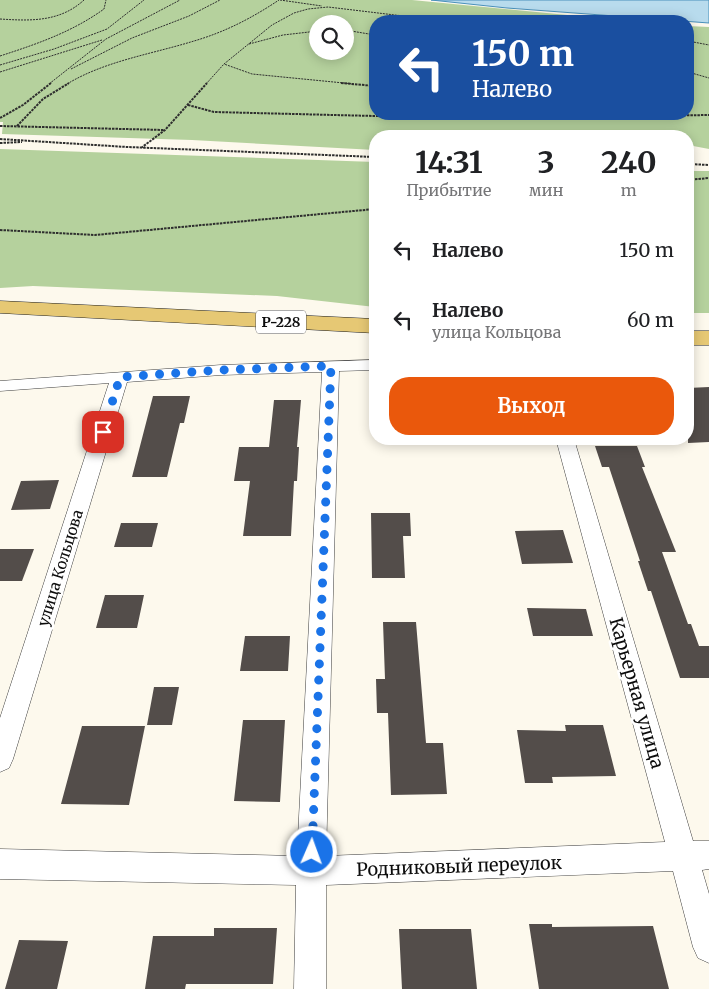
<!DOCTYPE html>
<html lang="ru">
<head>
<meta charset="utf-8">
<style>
	body { margin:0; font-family:Merriweather,serif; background:#f2f2f2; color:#202124; height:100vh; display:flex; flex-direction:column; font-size:19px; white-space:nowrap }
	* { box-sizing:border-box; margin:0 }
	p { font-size:16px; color:#757577 }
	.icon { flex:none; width:28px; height:28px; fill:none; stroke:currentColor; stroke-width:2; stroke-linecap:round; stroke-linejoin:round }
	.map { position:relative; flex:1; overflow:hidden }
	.drawer { position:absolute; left:369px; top:130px; width:325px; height:315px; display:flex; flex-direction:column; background:#fff; border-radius:20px; box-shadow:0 2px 12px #0003 }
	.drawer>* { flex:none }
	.top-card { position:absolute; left:369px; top:15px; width:325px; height:105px; border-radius:20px; box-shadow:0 2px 12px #0003; background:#1a4fa0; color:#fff; overflow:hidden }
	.controls { position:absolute; left:309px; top:15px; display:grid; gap:10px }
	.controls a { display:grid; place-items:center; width:45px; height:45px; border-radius:50%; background:#fff; box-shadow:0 2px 12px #0003; font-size:25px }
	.pin { position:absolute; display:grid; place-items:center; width:42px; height:42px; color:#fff; margin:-21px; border-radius:10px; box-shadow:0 2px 8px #0006 }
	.me { position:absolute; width:55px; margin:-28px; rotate:2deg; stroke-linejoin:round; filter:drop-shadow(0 0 4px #0008) }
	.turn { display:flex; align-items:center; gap:18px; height:105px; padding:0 20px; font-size:22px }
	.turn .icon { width:65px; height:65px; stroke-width:2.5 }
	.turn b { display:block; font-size:35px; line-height:42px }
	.eta { display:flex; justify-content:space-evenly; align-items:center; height:85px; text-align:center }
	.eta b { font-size:30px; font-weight:700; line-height:35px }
	.cta { display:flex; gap:10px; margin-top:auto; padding:10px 20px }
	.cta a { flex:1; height:58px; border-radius:20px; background:#ea580c; color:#fff; font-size:20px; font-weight:700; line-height:58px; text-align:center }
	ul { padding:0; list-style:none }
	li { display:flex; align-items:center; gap:15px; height:70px; padding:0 20px }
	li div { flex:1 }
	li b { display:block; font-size:19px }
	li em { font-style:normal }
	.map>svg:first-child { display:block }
</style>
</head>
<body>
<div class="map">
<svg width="709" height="989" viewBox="0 0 709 989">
	<rect width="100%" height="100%" fill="#fdf9ed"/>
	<path fill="#b5d19d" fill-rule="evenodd" d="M0 0H412L629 21H375V114H688V26L709 27V149L688 145V136H375V150L192 140 2 134 3 122H0ZM318 24H345V51H318Z
		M0 149 375 162V307L277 296 33 286 0 288Z
		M688 171H709V313H688Z"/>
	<path fill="#b8dbed" stroke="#4990bb" d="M431 0H709V23L507 8Z"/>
	<path fill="#534d4a" d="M709 387V442L688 443V388Z
		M153 396H190L184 423H180L167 477H132Z
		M274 400H301L297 447H299L297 481H294L291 536H243L250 481H234L239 447H269Z
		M595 446H637L645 467H642L676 552H662L688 624H691L699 646H709V678H680L651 591H648L638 561H640L609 467H602Z
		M59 480 50 509 11 510 21 481Z
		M371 513H410L411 536H403L405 578H372Z
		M121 523H158L152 547H114Z
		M563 530 573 563 522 564 515 531Z
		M0 549H34L22 581H0Z
		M105 595H144L137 628H96Z
		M527 608 586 609 593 636H533Z
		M383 622H416L426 743H443L447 794 391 795 388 713H377L376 679H385Z
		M245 636H290L288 671H240Z
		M154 687H179L172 725H147Z
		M243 720H285L280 802 234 801Z
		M565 725H603L616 776 552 777 553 783H525L517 730 566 731Z
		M82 726H145L129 805 61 804Z
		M529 924H552V927L653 926 669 989H539Z
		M214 928H277L273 984H186L185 989H145L153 936H214Z
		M399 929H471L477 989H402Z
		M19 940 68 941 57 989H5Z"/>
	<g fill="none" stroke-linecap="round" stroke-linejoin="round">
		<defs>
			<path id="street" d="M375 360V370L339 371 326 856 665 842 556 439H574L693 841H709V869L702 870 709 894V963L698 958 693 947 673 871 326 885V989H294L296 885 0 879V849L297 856 322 372 221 375 127 382 13 759 9 768 0 772V718L109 383 0 391V381L221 365Z"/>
			<path id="primary" d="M0 301 375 319V333L0 313Z
				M688 331H709V345H688Z"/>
		</defs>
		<use href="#street" stroke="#3f3f3f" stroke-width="1"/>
		<use href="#primary" stroke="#1d1d1d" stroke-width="1"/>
		<path stroke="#2e2e2e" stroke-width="1" stroke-dasharray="2 1" stroke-linecap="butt" d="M280 0 322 6
			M0 19C31 21 60 22 84 0
			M345 30 375 35
			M688 41 709 45
			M249 44 283 35 318 31
			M0 56C37 44 72 32 104 9L106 0
			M0 65 54 49 107 29 144 0
			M71 69 132 38 189 16 220 0
			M0 72 102 40
			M688 72 709 78
			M49 84 106 39 180 0
			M67 84C105 61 152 54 194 41 225 32 252 18 279 0
			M206 84 224 64
			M354 84 252 74 224 64 272 25 294 13 308 9 328 7 445 21"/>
		<path stroke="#2e2e2e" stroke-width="2" stroke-dasharray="2.5 1" stroke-linecap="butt" d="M341 83 375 86
			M188 105 214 112 455 118 464 114
			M512 114 568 117 709 115
			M0 118 23 105 51 83
			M0 126 165 130
			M17 126 43 99 69 83
			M0 139 127 147 375 157
			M0 143 22 142
			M141 148 165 130 207 83
			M688 164 709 165
			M688 180 709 178
			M0 230 95 235 375 209"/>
		<use href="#street" fill="#fff" fill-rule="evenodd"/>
		<use href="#primary" fill="#e6c874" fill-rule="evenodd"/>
	</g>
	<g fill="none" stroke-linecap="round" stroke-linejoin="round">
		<path stroke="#1a73e8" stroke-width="9" stroke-dasharray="0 16.2" d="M103 432 120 377 221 370 331 366 312 852"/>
	</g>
	<g text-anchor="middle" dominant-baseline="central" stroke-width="5" stroke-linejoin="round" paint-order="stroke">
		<rect fill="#fff" stroke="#555" stroke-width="1" x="256" y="310.5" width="50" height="23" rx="4"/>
		<g font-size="14" font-weight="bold" fill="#0c0c0c">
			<text x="281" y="322">Р-228</text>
		</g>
		<g font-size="15" fill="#0c0c0c" stroke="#fff">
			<text transform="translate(60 568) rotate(-73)">улица Кольцова</text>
		</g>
		<g font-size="18" fill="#0c0c0c" stroke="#fff">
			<text transform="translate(637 693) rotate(74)">Карьерная улица</text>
			<text transform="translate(459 866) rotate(-2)">Родниковый переулок</text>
		</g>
	</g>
</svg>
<div class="controls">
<a><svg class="icon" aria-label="search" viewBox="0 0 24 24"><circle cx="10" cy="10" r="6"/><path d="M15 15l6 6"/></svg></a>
</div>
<div class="pin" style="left:103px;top:432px;background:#d93025"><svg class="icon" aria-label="arrive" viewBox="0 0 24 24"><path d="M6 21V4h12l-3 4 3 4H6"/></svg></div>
<svg class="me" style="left:312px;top:852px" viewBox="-20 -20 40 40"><circle r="17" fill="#1a73e8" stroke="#fff" stroke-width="3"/><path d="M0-11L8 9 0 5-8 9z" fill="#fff"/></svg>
<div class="top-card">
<div class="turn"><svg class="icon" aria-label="left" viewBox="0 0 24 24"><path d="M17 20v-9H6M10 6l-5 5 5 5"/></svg><div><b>150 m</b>Налево</div></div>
</div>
<section class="drawer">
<div class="eta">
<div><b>14:31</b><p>Прибытие</p></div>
<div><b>3</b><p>мин</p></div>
<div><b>240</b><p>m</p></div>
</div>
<ul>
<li><svg class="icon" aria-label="left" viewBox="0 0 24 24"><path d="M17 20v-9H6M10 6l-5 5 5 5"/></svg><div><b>Налево</b></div><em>150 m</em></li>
<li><svg class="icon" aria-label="left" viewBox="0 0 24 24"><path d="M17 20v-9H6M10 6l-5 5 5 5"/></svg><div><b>Налево</b><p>улица Кольцова</p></div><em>60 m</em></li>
</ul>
<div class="cta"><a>Выход</a></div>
</section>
</div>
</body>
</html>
